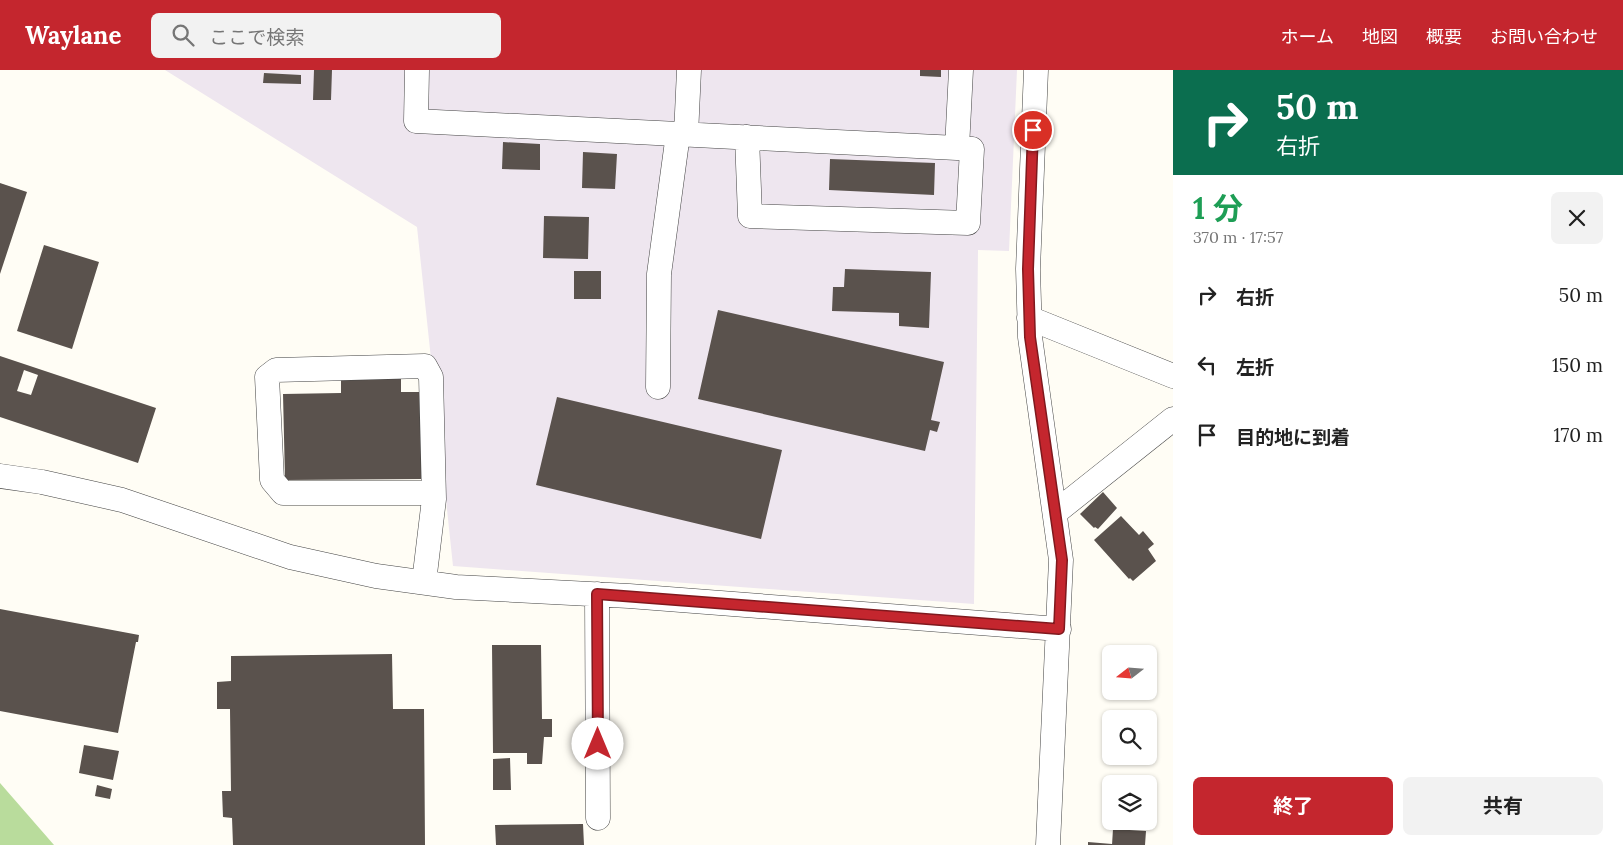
<!DOCTYPE html>
<html lang="ja">
<head>
<meta charset="utf-8">
<style>
	body { margin:0; font-family:Lora,"Noto Sans JP",serif; background:#f2f2f2; color:#222; height:100vh; display:flex; flex-direction:column; font-size:19px; white-space:nowrap }
	* { box-sizing:border-box; margin:0 }
	p { font-size:16px; color:#767676 }
	.icon { flex:none; width:28px; height:28px; fill:none; stroke:currentColor; stroke-width:2; stroke-linecap:round; stroke-linejoin:round }
	.map { position:relative; flex:1; overflow:hidden }
	.side { display:flex; flex-direction:column; background:#fff; width:450px }
	.side>* { flex:none }
	.top-card { background:#0b6e4f; color:#fff; overflow:hidden }
	.needle { width:32px; rotate:253deg }
	.buttons { position:absolute; left:1102px; top:575px; display:grid; gap:10px }
	.buttons a { display:grid; place-items:center; width:55px; height:55px; border-radius:8px; background:#fff; box-shadow:0 1px 4px #0004; font-size:25px }
	.pin { position:absolute; display:grid; place-items:center; width:42px; height:42px; color:#fff; margin:-21px; border:2px solid #fff; border-radius:50%; box-shadow:0 1px 5px #0007 }
	.me { position:absolute; width:55px; margin:-28px; rotate:0deg; stroke-linejoin:round; filter:drop-shadow(0 0 4px #0008) }
	.turn { display:flex; align-items:center; gap:18px; height:105px; padding:0 20px; font-size:22px }
	.turn .icon { width:65px; height:65px; stroke-width:2.5 }
	.turn b { display:block; font-size:35px; line-height:42px }
	.round { display:grid; place-items:center; flex:none; width:52px; height:52px; border-radius:8px; background:#f2f2f2 }
	.overview { display:flex; align-items:center; justify-content:space-between; height:85px; padding:0 20px }
	h1 { font-size:30px; font-weight:700; line-height:38px; color:#1e9e55 }
	.action { display:flex; gap:10px; margin-top:auto; padding:10px 20px }
	.action a { flex:1; height:58px; border-radius:8px; background:#c4262e; color:#fff; font-size:20px; font-weight:700; line-height:58px; text-align:center }
	.action a+a { background:#f2f2f2; color:#222 }
	ul { padding:0; list-style:none }
	li { display:flex; align-items:center; gap:15px; height:70px; padding:0 20px }
	li div { flex:1 }
	li b { display:block; font-size:19px }
	li em { font-style:normal }
	header { display:flex; align-items:center; gap:30px; box-sizing:border-box; height:70px; padding:0 25px; background:#c4262e; color:#fff }
	header strong { font-size:24px }
	nav { display:flex; gap:28px; margin-inline-start:auto; font-size:18px }
	.search { width:350px; height:45px; background:#f2f2f2; display:flex; align-items:center; gap:12px; box-sizing:border-box; padding:0 18px; border-radius:8px; color:#767676; font-size:19px }
	main { display:flex; flex:1; min-height:0 }
	.map>svg:first-child { display:block }
</style>
</head>
<body>
<header>
<strong>Waylane</strong>
<div class="search"><svg class="icon" aria-label="search" viewBox="0 0 24 24"><circle cx="10" cy="10" r="6"/><path d="M15 15l6 6"/></svg>ここで検索</div>
<nav><a>ホーム</a><a>地図</a><a>概要</a><a>お問い合わせ</a></nav>
</header>
<main>
<div class="map">
<svg width="1173" height="775" viewBox="0 0 1173 775">
	<rect width="100%" height="100%" fill="#fffdf5"/>
	<path fill="#eee6ef" d="M165 0H1017L1009 181 978 180 974 534 453 496 417 157Z"/>
	<path fill="#b9dc9c" d="M0 713 54 775H0Z"/>
	<path fill="#5a524d" fill-rule="evenodd" d="M314 0H332L331 30H313Z
		M920 0H941V7L920 6Z
		M264 3 301 5V14L263 13Z
		M503 72 540 74V100L502 99Z
		M583 82 617 84 615 119 582 118Z
		M830 89 935 93 934 125 829 120Z
		M0 113 27 122 0 204Z
		M544 146 589 147 588 189 543 188Z
		M44 175 99 192 72 279 17 261Z
		M845 199 931 202 929 258 899 256V243L832 241 833 217H844Z
		M574 201H601V229H574Z
		M718 240 944 292 931 350 940 352 937 362 930 360 925 381 698 329Z
		M0 286 156 338 138 393 0 347ZM24 300 38 305 31 325 17 321Z
		M401 306V322H422L423 409 285 410 283 324 341 323V307Z
		M557 327 782 380 761 469 536 415Z
		M1103 422 1117 438 1098 459 1095 457 1094 458 1080 444Z
		M1121 446 1139 465 1143 461 1154 474 1148 479 1156 491 1133 511 1130 508 1129 509 1094 470Z
		M0 539 139 565 138 572H136L118 663 0 641Z
		M492 575H541L542 649H552V667H544L542 694H527V683H493Z
		M392 584 393 639H424L425 775H233L232 748 223 747 222 721H231L230 639H217V612L231 611V586Z
		M84 675 119 681 113 710 79 703Z
		M510 688 511 720H493V689Z
		M97 715 112 719 110 729 95 726Z
		M583 754 584 775H496L495 755Z
		M1113 759 1146 761 1145 775H1112Z
		M1088 772 1112 774V775H1088Z"/>
	<g fill="none" stroke-linecap="round" stroke-linejoin="round">
		<defs>
			<path id="minor" d="M417 0 416 51 957 78 961 0
				M1036 0 1028 199 1030 267 1061 490 1048 775
				M686 65 689 0
				M747 67 750 146 968 153 972 79 957 78
				M1029 248 1173 306
				M658 317 659 204 678 64
				M0 406 42 412 122 430 290 487 376 506 456 517 629 526 1059 559
				M1056 442 1173 349
				M424 512 434 429 431 307 425 296 276 300 267 307 272 410 283 423H433
				M597 524 598 748"/>
		</defs>
		<use href="#minor" stroke="#444" stroke-width="25"/>
		<use href="#minor" stroke="#fff" stroke-width="24"/>
	</g>
	<g fill="none" stroke-linecap="round" stroke-linejoin="round">
		<defs>
			<path id="route" d="M598 674 597 524 1059 559 1062 490 1030 267 1028 199 1033 60"/>
		</defs>
		<use href="#route" stroke="#7f191e" stroke-width="12"/>
		<use href="#route" stroke="#c4262e" stroke-width="9"/>
	</g>
</svg>
<div class="buttons">
<a><svg class="needle" viewBox="-14 -14 28 28"><path d="M0-13l5 13h-10z" fill="#e53935"/><path d="M0 13l5-13h-10z" fill="#767676"/></svg></a>
<a><svg class="icon" aria-label="search" viewBox="0 0 24 24"><circle cx="10" cy="10" r="6"/><path d="M15 15l6 6"/></svg></a>
<a><svg class="icon" aria-label="layers" viewBox="0 0 24 24"><path d="M12 4l9 5-9 5-9-5zM3 14l9 5 9-5"/></svg></a>
</div>
<div class="pin" style="left:1033px;top:60px;background:#d93025"><svg class="icon" aria-label="arrive" viewBox="0 0 24 24"><path d="M6 21V4h12l-3 4 3 4H6"/></svg></div>
<svg class="me" style="left:598px;top:674px" viewBox="-20 -20 40 40"><circle r="19" fill="#fff"/><path d="M0-13L10 11 0 6-10 11z" fill="#c4262e"/></svg>
</div>
<section class="side">
<div class="top-card">
<div class="turn"><svg class="icon" aria-label="right" viewBox="0 0 24 24"><path d="M7 20v-9h11M14 6l5 5-5 5"/></svg><div><b>50 m</b>右折</div></div>
</div>
<div class="overview"><div><h1>1 分</h1><p>370 m · 17:57</p></div><a class="round"><svg class="icon" aria-label="close" viewBox="0 0 24 24"><path d="M6 6l12 12M18 6L6 18"/></svg></a></div>
<ul>
<li><svg class="icon" aria-label="right" viewBox="0 0 24 24"><path d="M7 20v-9h11M14 6l5 5-5 5"/></svg><div><b>右折</b></div><em>50 m</em></li>
<li><svg class="icon" aria-label="left" viewBox="0 0 24 24"><path d="M17 20v-9H6M10 6l-5 5 5 5"/></svg><div><b>左折</b></div><em>150 m</em></li>
<li><svg class="icon" aria-label="arrive" viewBox="0 0 24 24"><path d="M6 21V4h12l-3 4 3 4H6"/></svg><div><b>目的地に到着</b></div><em>170 m</em></li>
</ul>
<div class="action"><a>終了</a><a>共有</a></div>
</section>
</main>
</body>
</html>
